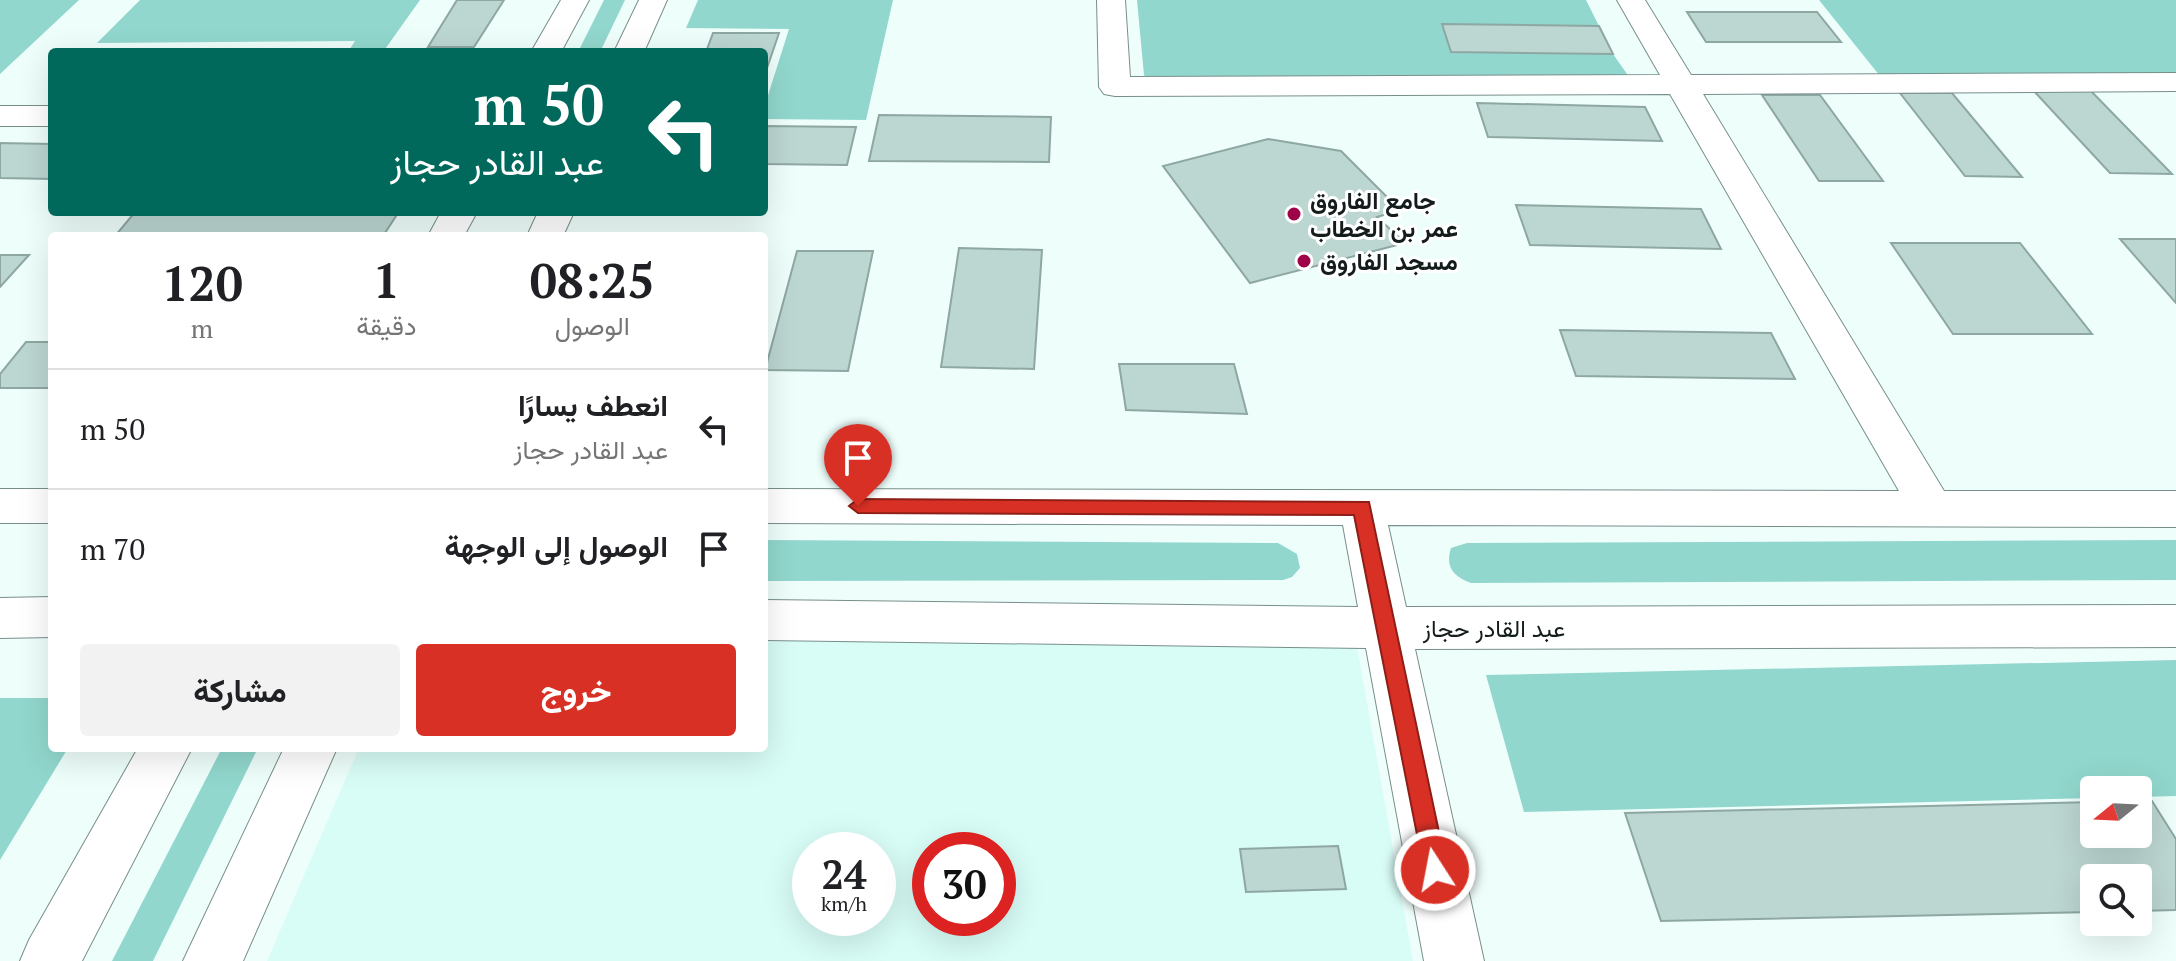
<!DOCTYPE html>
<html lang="ar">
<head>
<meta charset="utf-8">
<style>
	body { margin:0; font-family:"PT Serif",Vazirmatn,serif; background:#f2f2f2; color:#202124; direction:rtl; height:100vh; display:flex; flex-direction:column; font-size:30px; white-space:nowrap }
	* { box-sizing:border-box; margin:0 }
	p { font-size:26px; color:#757577 }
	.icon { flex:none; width:44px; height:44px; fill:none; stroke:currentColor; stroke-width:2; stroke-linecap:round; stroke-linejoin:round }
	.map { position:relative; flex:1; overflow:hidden; direction:ltr }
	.sheet { position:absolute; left:48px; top:232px; width:720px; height:520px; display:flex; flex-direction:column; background:#fff; border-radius:8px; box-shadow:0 8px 32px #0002; direction:rtl }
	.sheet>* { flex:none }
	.banner { position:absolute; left:48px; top:48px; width:720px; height:168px; border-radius:8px; box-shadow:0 8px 32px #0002; direction:rtl; background:#00695c; color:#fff; overflow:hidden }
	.needle { width:52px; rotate:252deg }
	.controls { position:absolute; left:2080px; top:776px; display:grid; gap:16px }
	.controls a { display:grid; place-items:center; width:72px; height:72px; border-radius:8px; background:#fff; box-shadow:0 8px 32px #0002; font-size:40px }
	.speed { position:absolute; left:792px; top:832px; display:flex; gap:16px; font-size:40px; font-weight:700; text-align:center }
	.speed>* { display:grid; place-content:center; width:104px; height:104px; border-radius:50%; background:#fff; box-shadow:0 8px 32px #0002; line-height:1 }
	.speed small { font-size:20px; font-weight:400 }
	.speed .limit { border:12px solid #d22; background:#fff; color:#111 }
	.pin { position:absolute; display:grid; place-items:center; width:68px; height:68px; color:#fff; margin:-82px -34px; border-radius:50% 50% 50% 0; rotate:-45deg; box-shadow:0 0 8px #0007 }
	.pin .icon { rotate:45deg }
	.me { position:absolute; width:88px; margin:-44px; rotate:349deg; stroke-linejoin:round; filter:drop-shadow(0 0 6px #0008) }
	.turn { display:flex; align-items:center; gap:28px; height:168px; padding:0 32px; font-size:36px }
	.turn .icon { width:104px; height:104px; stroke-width:2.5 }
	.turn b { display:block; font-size:56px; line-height:68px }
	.eta { display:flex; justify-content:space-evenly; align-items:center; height:136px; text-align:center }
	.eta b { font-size:48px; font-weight:700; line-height:56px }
	.action { display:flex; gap:16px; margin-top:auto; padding:16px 32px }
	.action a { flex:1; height:92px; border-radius:8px; background:#d93025; color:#fff; font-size:32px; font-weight:700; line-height:92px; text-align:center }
	.action a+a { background:#f2f2f2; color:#202124 }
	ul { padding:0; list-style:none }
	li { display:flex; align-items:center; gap:24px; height:120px; padding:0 32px; border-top:2px solid #e0e0e0 }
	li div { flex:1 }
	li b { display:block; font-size:30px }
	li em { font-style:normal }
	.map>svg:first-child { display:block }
</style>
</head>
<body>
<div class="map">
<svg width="2176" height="961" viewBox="0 0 2176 961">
	<rect width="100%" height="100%" fill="#eefefb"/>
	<path fill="#d8fcf6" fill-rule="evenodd" d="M764 641 1357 647 1413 961H267L359 748H764ZM810 850H878V918H810ZM930 850H998V918H930Z"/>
	<path fill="#91d7cd" d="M0 0H79L0 74Z
		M140 0H420L383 52H348L355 41 97 43Z
		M604 0H625L600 52H578Z
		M698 0H893L866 120 764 119V108L789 29 686 28Z
		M1137 0H1586L1599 26 1443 24 1451 52 1613 54 1632 81 1151 82 1144 75Z
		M1819 0H2176V83L1888 86Z
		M764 540 1278 543 1297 554 1300 568 1292 577 1283 580 764 581Z
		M2176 540V580L1471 583C1453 576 1445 567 1451 548L1467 543Z
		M2176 660V796L2138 797V790H2094V798L1524 812 1486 675Z
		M0 698H52V748H68L0 860Z
		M222 748H258L153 961H112Z"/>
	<path fill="#bcd6d2" stroke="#8ea7a3" stroke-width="2" d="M457 0H504L474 47H428Z
		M1687 12H1817L1841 42H1706Z
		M1442 24 1599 26 1613 54 1451 52Z
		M713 33H779L764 77V52H706Z
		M2032 89H2089L2172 174 2110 173Z
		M1900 93H1952L2022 177 1965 176Z
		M1762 95H1820L1883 181H1819Z
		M1477 103 1645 107 1662 141 1488 137Z
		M879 115 1051 117 1049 162 869 161Z
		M764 126 856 127 847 165 764 164Z
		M1268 139 1341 151 1400 210 1377 217 1405 243 1250 283 1163 166Z
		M0 143 52 144V179L0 178Z
		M1516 205 1701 209 1721 249 1530 245Z
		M135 212H214L398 213 383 236H115Z
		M2120 239H2176V303Z
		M1891 243H2020L2092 334H1953Z
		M959 248 1042 250 1034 369 941 367Z
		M797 251H873L848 371 765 370Z
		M0 255H29L0 287Z
		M1560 330 1771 333 1795 379 1576 376Z
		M26 342H52V388H0V374Z
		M1119 364H1234L1247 414 1126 410Z
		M2138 801H2152L2176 839V910L2138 911V878H2094V912L1661 921 1625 813 2094 802V834H2138Z
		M1338 846 1346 889 1246 892 1240 849Z"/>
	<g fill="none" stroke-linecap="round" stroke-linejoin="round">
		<defs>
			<path id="minor" d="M561 0H589L561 52H531Z
				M639 0H667L644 52H614Z
				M1097 0H1125L1130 77 1660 75 1617 0H1645L1691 75 2176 73V91L1703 94 1944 491H2176V527L1388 525 1406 607 2176 605V647L1415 649 1484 961H1424L1366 648 764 640V600L1358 607 1343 525 764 523V489L1899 491 1670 94 1115 96 1104 94 1099 87Z
				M0 106H52V126H0Z
				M441 212H477L464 236H428Z
				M538 212H574L563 236H527Z
				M0 489H52V523H0Z
				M52 597V637L0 638V598Z
				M138 748H192L82 961H20L29 940Z
				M284 748H337L243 961H183Z"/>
		</defs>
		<use href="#minor" stroke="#778f8b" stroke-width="2"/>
		<use href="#minor" fill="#fff" fill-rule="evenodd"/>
	</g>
	<path fill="#d93025" stroke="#8d1f18" stroke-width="2" d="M858 499 1369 502 1447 870 1444 878 1435 882 1427 878 1424 870 1354 515 858 513 849 506Z"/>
	<g fill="#9f0448" stroke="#fff" stroke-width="3">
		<circle cx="1294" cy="214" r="8"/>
		<circle cx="1304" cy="261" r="8"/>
	</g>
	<g text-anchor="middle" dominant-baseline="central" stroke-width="6" stroke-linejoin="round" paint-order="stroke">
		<g font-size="24" font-weight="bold" fill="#141d1c" stroke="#fff" text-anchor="start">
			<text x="1310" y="200">جامع الفاروق<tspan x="1310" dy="28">عمر بن الخطاب</tspan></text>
			<text x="1320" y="261">مسجد الفاروق</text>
		</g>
		<g font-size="24" fill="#141d1c" stroke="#fff">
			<text x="1494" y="628">عبد القادر حجاز</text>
		</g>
	</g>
</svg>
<div class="controls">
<a><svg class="needle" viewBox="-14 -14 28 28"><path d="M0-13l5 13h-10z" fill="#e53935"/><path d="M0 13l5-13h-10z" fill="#757577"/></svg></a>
<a><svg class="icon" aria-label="search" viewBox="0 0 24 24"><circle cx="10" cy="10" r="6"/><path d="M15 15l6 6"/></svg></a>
</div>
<div class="speed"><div>24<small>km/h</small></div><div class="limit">30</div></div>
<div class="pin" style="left:858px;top:506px;background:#d93025"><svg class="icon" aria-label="arrive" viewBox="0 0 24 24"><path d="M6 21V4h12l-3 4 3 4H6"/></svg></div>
<svg class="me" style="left:1435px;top:870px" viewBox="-20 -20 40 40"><circle r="17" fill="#d93025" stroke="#fff" stroke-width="3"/><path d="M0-11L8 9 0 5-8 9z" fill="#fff"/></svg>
<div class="banner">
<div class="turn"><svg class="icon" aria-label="left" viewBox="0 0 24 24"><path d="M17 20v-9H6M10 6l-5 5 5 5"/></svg><div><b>50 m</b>عبد القادر حجاز</div></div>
</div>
<section class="sheet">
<div class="eta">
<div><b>08:25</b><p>الوصول</p></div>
<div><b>1</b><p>دقيقة</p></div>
<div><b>120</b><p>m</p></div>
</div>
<ul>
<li><svg class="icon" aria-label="left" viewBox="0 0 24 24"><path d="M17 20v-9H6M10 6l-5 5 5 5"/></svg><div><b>انعطف يسارًا</b><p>عبد القادر حجاز</p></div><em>50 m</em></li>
<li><svg class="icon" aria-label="arrive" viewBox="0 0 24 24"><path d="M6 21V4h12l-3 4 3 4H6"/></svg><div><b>الوصول إلى الوجهة</b></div><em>70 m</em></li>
</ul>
<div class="action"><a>خروج</a><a>مشاركة</a></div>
</section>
</div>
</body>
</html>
